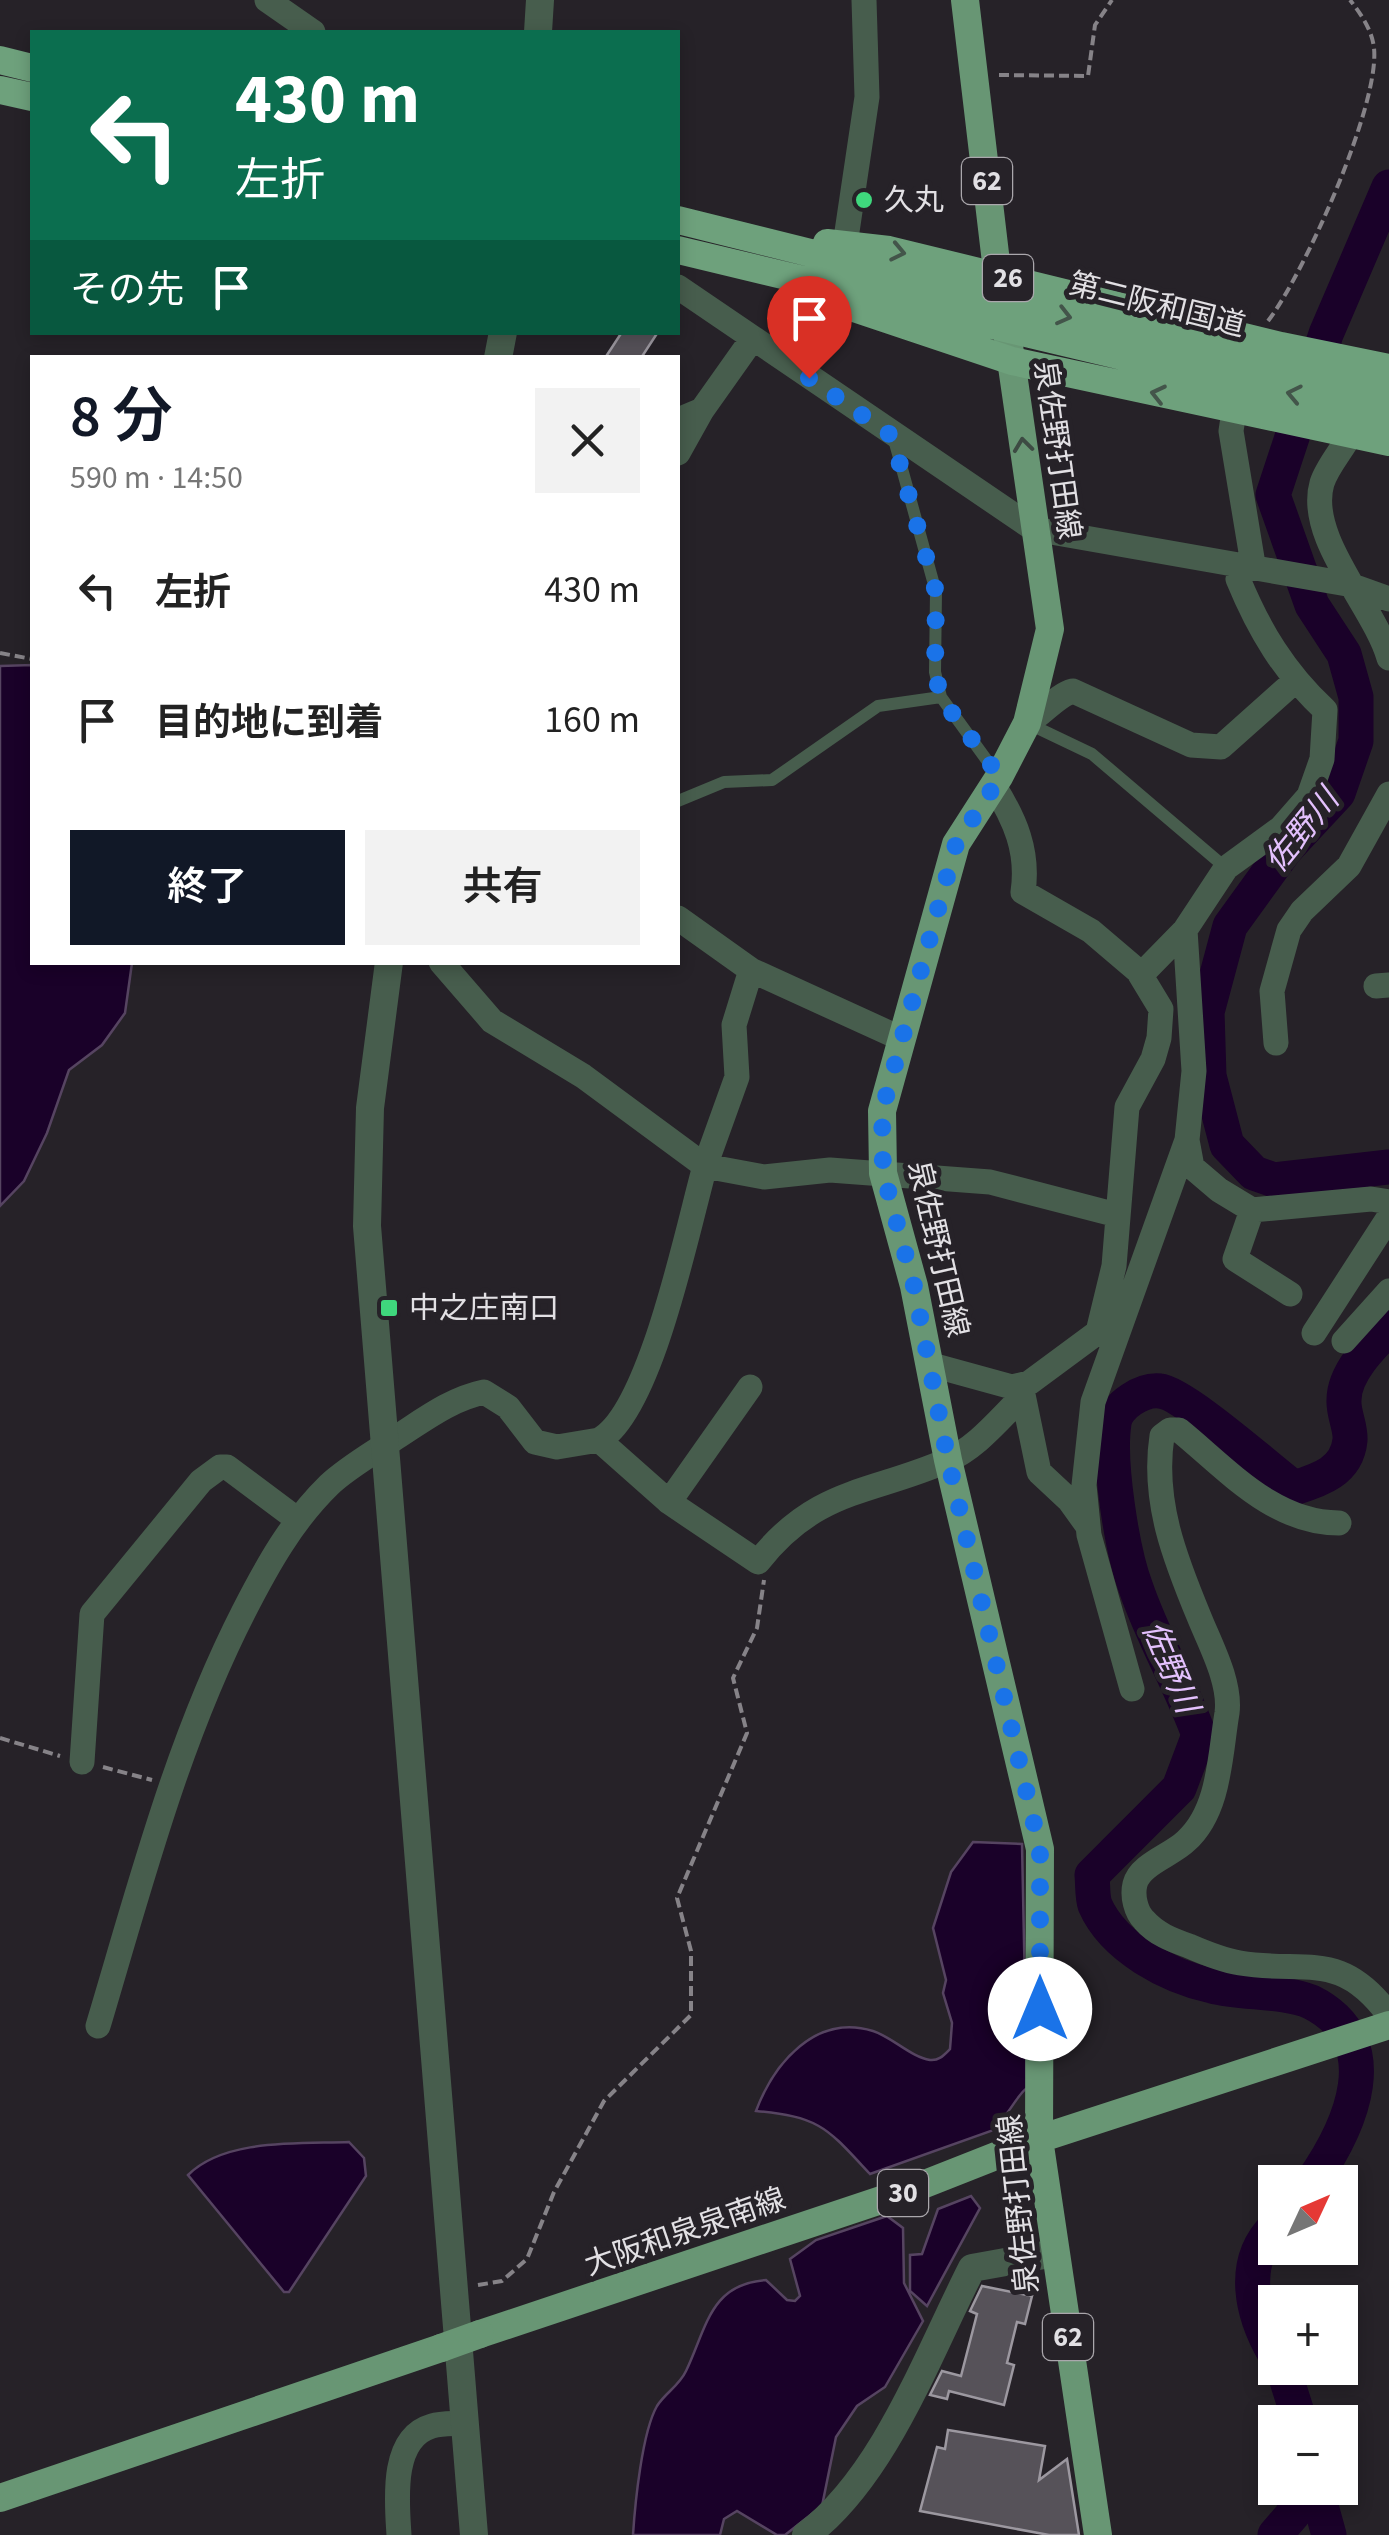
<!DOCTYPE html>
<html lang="ja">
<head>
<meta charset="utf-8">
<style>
	body { margin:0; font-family:"Source Sans 3","Noto Sans JP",sans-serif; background:#f2f2f2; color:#222; height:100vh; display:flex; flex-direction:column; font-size:38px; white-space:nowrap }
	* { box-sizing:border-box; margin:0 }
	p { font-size:32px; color:#767676 }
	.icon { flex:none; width:55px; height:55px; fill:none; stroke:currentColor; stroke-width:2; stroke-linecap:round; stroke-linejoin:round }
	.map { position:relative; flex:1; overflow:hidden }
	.sheet { position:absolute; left:30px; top:355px; width:650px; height:610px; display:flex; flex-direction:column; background:#fff; border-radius:0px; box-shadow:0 5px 15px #0003 }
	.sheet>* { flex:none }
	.guide { position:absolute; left:30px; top:30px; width:650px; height:305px; border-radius:0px; box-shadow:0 5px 15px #0003; background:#0b6e4f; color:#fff; overflow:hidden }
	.needle { width:65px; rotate:46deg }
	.buttons { position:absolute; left:1258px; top:2165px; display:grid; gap:20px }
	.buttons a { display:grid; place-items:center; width:100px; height:100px; border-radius:0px; background:#fff; box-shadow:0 5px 15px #0003; font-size:50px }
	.pin { position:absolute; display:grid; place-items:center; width:85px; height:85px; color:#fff; margin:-102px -42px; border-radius:50% 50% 50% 0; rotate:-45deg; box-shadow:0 0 10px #0007 }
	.pin .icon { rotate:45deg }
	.me { position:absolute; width:110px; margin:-55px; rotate:0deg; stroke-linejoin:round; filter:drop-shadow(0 0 8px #0008) }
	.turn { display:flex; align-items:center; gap:35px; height:210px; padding:0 40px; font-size:45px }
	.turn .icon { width:130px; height:130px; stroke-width:2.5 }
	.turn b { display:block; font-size:70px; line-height:85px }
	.then { display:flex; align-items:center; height:95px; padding:0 40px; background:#0003; gap:20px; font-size:38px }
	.round { display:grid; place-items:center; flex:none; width:105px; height:105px; border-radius:0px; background:#f2f2f2 }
	.summary { display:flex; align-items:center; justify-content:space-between; height:170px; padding:0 40px }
	h1 { font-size:60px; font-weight:600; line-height:75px; color:#111827 }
	.primary-button { display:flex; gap:20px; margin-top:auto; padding:20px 40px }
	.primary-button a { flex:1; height:115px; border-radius:0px; background:#111827; color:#fff; font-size:40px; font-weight:600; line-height:115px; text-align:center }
	.primary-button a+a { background:#f2f2f2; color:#222 }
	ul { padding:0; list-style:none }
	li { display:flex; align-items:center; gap:30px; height:130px; padding:0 40px }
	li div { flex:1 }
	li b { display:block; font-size:38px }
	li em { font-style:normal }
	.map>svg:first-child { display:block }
</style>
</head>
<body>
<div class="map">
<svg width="1389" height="2535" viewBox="0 0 1389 2535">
	<rect width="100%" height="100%" fill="#262228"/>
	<path fill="#1a0129" stroke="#564461" stroke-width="2.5" d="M32 665V962L132 963 125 1013 102 1045 69 1070 47 1133 24 1181 0 1206V666Z
		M973 1842 1022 1844 1027 2088C1018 2093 1006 2120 991 2131L870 2174C827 2128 821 2117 756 2111 774 2063 816 2013 873 2031 892 2037 911 2057 930 2060 939 2061 944 2055 950 2049L952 2023 943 1993 946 1980 933 1928 951 1872Z
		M349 2142 364 2158 366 2176 289 2292H284L188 2175C225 2138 301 2144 349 2142Z
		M971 2196 980 2208 927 2306 910 2291V2255L922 2254 938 2209Z
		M887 2216 903 2228 904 2283 923 2321 885 2387 857 2406 836 2437 822 2506 785 2535H777L737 2511 724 2519 720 2535H633C635 2504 642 2432 657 2406 665 2393 679 2386 686 2371 707 2327 710 2284 766 2280L787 2300 795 2301 800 2296 790 2259 816 2240Z"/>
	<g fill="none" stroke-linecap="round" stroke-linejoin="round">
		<path stroke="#1a0129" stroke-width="35" d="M1389 187 1326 334 1273 495 1312 605 1344 654 1356 697V741L1338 793 1285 850 1230 926 1207 1012 1209 1076 1227 1145 1254 1173 1274 1180 1389 1167
			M1312 2182C1351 2126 1389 2041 1311 2002 1282 1990 1243 1994 1212 1986 1168 1976 1114 1948 1095 1905 1092 1896 1093 1884 1092 1875L1179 1788 1199 1735C1181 1685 1153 1638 1136 1588 1122 1551 1108 1462 1114 1423 1116 1405 1143 1389 1160 1391 1183 1393 1269 1469 1294 1488 1320 1480 1347 1471 1350 1440 1351 1427 1343 1413 1344 1400 1344 1373 1371 1346 1389 1328
			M1275 2227C1239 2263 1252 2315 1275 2354
			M1283 2368 1300 2422
			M1316 2488 1329 2535
			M1275 2535 1293 2514 1298 2488"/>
	</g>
	<path fill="#565259" stroke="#9c98a0" stroke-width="2.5" d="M622 332H658L641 358H605Z
		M982 2286 1032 2296 1025 2324 1017 2322 1007 2363 1014 2365 1004 2405 949 2391 947 2399 930 2395 942 2371 961 2376 977 2314 970 2311Z
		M948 2430 1045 2446 1039 2480 1067 2459 1079 2535H1049L920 2511 937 2447 945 2449Z"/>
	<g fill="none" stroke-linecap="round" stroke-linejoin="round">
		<path stroke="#868388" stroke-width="4" stroke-dasharray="10 5" stroke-linecap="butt" d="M999 75 1088 76 1095 25 1112 0
			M1268 321C1304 274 1380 105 1374 48 1372 30 1361 14 1350 0
			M0 653 32 659
			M0 1738 60 1756
			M103 1767 152 1780
			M478 2285 502 2281 527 2259 554 2192 604 2101 691 2015V1951L677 1898 747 1733 733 1678 757 1628 764 1580"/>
		<path stroke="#475d4d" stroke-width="12" d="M893 436 936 592 935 672 941 697 999 777
			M1027 723 1092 754 1226 868
			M678 801 724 782 772 780 878 706 941 697"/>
		<path stroke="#475d4d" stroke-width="25" d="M267 0 313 32
			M845 245 867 97 864 0
			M678 287 753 338
			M1234 411 1231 431 1252 558 1238 579C1259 630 1284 672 1325 710L1322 759 1309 796 1281 828 1226 868 1185 930 1194 1071 1187 1140 1192 1167 1219 1190 1252 1210 1371 1199 1389 1202
			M678 420 702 410 753 338 1034 529 1347 584 1389 599
			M1350 435C1342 450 1327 467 1322 483 1306 538 1374 606 1389 658
			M678 453 702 410
			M1027 723C1043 714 1057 695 1073 691L1191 745 1221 747 1295 681
			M678 918 751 970 902 1039
			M441 962 492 1021 583 1076 705 1166C688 1226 651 1412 599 1440
			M751 970 734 1025 737 1077 705 1166 764 1177 830 1170 990 1182 1117 1215
			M1141 975 1185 930
			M1376 986 1389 985
			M1276 1043 1272 991 1289 930 1302 911 1349 866 1389 794
			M1252 1210 1235 1259 1290 1294
			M1314 1333 1389 1217
			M1344 1341 1389 1291
			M932 1365 1012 1387 1029 1383 1098 1332 1114 1266 1127 1107 1153 1059 1159 1038 1161 1009 1138 971 1091 931 1023 892C1029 851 1015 820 994 786
			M1021 1385 1039 1472 1069 1500 1087 1525
			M669 1502 750 1387
			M1339 1523C1273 1523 1227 1469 1179 1430H1170L1162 1436C1152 1501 1175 1559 1200 1619 1211 1646 1231 1683 1227 1713 1220 1754 1220 1811 1186 1841 1172 1855 1140 1864 1135 1884 1132 1896 1136 1912 1144 1920 1156 1934 1172 1940 1189 1946 1205 1953 1222 1960 1240 1963 1306 1974 1340 1949 1389 2015
			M1132 1689 1089 1535 1084 1485 1093 1402 1187 1140
			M82 1762 92 1614 201 1481 220 1467H227L298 1520
			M98 2026C140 1886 177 1742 244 1611 267 1566 292 1521 329 1485 348 1467 375 1452 397 1437 425 1419 451 1399 484 1392L508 1407 535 1442 557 1447 599 1440 669 1502 758 1562C816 1488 870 1494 946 1461 977 1448 1000 1418 1023 1396
			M399 2535C397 2502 390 2438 432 2426 442 2423 455 2424 465 2423"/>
		<path stroke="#475d4d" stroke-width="28" d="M538 32 540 0
			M498 358 503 332
			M389 962 370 1108 367 1226 474 2535
			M806 2535C884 2477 928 2354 972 2268L1055 2253"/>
		<path stroke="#689674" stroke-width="28" d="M965 0 1000 296
			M1008 339 1050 629 1027 723 999 777 956 844 882 1111 883 1173 914 1286 948 1460 1040 1849 1039 2139 1098 2535
			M480 2334 902 2193 1039 2139 1389 2025
			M0 2498 441 2348"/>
		<path stroke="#6ea17c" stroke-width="28" d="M0 60 32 68
			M0 90 32 97
			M678 220 1236 359 1389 391
			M827 243 889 250 1281 346 1389 368
			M678 250 1126 357 1389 415
			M845 305 1012 361 1389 442"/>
		<path stroke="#689674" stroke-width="28" d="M441 2348 480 2334"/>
	</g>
	<defs><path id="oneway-chevron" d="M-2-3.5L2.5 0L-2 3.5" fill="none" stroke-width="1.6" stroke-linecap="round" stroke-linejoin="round" transform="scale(2.5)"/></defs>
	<g stroke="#43554a">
		<use href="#oneway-chevron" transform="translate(898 252) rotate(12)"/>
		<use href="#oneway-chevron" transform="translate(1064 316) rotate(14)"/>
		<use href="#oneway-chevron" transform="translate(1158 394) rotate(-167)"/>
		<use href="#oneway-chevron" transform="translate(1294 394) rotate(-168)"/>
	</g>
	<use stroke="#3d4b43" href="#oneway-chevron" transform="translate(1023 445) rotate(-97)"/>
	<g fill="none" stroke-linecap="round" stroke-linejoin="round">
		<path stroke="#1a73e8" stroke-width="18" stroke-dasharray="0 32.4" d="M809 378 892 436 936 592 935 672 941 698 1000 777 956 844 882 1111 883 1172 914 1286 948 1460 1040 1849V2009"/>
	</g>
	<g fill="#3fd77d" stroke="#262228" stroke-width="4">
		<circle cx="864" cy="200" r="10"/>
		<rect x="379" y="1298" width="20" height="20" rx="5"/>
	</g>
	<g text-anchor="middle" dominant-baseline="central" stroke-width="10" stroke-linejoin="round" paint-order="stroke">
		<g fill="#262228" stroke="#aaa7ac" stroke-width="2.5">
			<rect x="962" y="158" width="50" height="46" rx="8"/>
			<rect x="983" y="255" width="50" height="46" rx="8"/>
			<rect x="878" y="2170" width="50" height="46" rx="8"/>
			<rect x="1043" y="2314" width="50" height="46" rx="8"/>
		</g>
		<g font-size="28" font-weight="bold" fill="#e2e0e4">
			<text x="987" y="181">62</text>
			<text x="1008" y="278">26</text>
			<text x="903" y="2193">30</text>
			<text x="1068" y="2337">62</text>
		</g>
		<g font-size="30" fill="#e2e0e4" stroke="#262228" text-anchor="start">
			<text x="884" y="200">久丸</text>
			<text x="409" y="1308">中之庄南口</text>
		</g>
		<g font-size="30" fill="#e2e0e4" stroke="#262228">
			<text transform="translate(1157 305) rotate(14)">第二阪和国道</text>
			<text transform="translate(1057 450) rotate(82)">泉佐野打田線</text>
			<text transform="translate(938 1249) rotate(77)">泉佐野打田線</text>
			<text transform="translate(1019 2204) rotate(-96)">泉佐野打田線</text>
			<text transform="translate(685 2232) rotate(-19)">大阪和泉泉南線</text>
		</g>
		<g font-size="32" font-style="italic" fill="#e3c0fd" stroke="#262228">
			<text transform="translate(1302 831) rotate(-51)">佐野川</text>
			<text transform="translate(1170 1667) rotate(67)">佐野川</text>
		</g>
	</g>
</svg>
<div class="buttons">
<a><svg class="needle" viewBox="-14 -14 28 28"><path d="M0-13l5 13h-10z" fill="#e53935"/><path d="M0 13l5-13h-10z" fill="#767676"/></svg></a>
<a>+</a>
<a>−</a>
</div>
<div class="pin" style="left:809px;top:378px;background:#d93025"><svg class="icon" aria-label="arrive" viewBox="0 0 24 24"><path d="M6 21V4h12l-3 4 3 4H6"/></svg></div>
<svg class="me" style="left:1040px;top:2009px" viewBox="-20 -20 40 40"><circle r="19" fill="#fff"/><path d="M0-13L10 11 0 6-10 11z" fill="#1a73e8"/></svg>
<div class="guide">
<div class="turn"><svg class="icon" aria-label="left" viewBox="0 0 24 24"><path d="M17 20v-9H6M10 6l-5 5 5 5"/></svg><div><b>430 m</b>左折</div></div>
<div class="then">その先<svg class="icon" aria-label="arrive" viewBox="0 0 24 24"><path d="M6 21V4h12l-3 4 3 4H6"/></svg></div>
</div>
<section class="sheet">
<div class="summary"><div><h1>8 分</h1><p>590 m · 14:50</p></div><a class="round"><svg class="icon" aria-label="close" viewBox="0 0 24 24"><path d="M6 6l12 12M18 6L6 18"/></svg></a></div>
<ul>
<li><svg class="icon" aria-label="left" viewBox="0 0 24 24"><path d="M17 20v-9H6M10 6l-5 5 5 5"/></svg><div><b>左折</b></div><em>430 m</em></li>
<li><svg class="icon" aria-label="arrive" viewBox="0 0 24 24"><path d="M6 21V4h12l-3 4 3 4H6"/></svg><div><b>目的地に到着</b></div><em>160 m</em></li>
</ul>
<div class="primary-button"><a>終了</a><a>共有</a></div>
</section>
</div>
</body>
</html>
